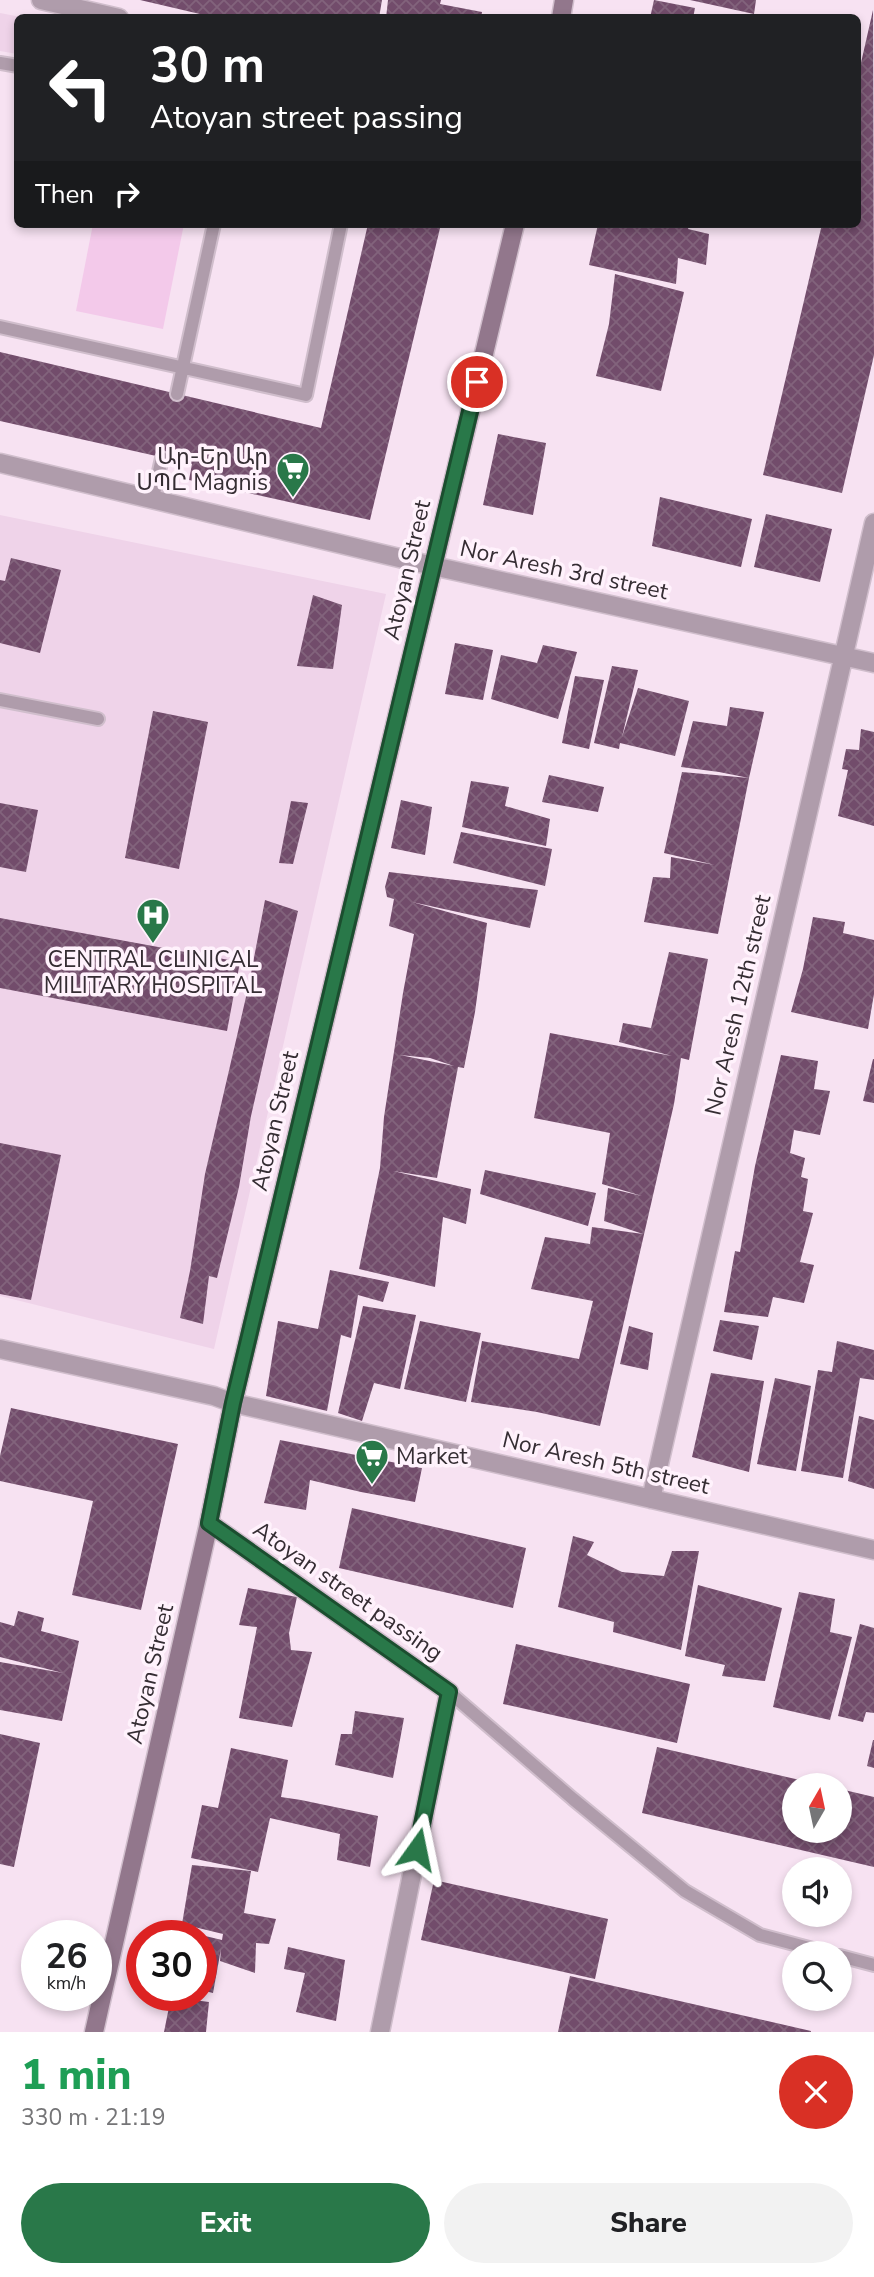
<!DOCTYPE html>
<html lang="en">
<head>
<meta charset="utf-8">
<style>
	body { margin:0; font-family:"Nunito Sans","Noto Sans Armenian",sans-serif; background:#f2f2f2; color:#202124; height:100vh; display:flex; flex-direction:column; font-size:26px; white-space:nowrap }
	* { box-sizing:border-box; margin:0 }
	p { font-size:23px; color:#757577 }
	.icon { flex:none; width:38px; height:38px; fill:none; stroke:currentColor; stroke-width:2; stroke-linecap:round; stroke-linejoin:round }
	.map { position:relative; height:2032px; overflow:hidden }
	.side { display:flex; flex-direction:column; background:#fff; flex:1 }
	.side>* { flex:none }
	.top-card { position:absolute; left:14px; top:14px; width:847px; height:214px; border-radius:10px; box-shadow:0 4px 10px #0003; background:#202124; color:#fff; overflow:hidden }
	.needle { width:46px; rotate:9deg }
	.buttons { position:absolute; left:782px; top:1773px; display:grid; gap:14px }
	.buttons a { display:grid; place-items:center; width:70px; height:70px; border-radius:50%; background:#fff; box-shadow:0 4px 10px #0003; font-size:35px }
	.speed { position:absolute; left:21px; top:1920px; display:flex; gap:14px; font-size:35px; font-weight:700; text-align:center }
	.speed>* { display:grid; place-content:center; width:91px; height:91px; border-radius:50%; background:#fff; box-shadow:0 4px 10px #0003; line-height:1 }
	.speed small { font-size:18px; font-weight:400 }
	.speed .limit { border:10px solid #d22; background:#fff; color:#111 }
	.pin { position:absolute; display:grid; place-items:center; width:60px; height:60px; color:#fff; margin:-30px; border:4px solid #fff; border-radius:50%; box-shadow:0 2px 7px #0007 }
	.me { position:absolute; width:77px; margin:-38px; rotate:12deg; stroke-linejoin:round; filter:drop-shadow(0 0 5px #0008) }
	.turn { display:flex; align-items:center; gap:24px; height:147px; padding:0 21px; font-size:32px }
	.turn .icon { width:91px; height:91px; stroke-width:2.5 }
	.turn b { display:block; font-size:49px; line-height:60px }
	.then { display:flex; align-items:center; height:66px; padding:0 21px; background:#0003; gap:14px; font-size:26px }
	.round { display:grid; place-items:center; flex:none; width:74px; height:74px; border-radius:37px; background:#f2f2f2 }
	.summary { display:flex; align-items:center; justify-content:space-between; height:119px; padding:0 21px }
	h1 { font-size:42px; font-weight:800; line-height:52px; color:#1e9e55 }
	.primary-button { display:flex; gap:14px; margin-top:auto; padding:14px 21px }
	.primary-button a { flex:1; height:80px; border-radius:42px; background:#297849; color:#fff; font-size:28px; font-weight:800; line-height:80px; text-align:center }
	.primary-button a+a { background:#f2f2f2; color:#202124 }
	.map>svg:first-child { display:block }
</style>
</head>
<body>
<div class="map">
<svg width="874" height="2032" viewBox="0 0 874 2032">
	<defs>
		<pattern id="building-cross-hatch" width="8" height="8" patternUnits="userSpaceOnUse" patternTransform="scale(1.75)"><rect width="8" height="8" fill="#724c6b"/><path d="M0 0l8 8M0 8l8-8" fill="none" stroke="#82637c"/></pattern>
	</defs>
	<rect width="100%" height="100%" fill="#f7e2f2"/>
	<path fill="#efd3e9" d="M0 13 21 17 18 18 17 54 0 51Z
		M0 515 386 594 214 1349 0 1296Z"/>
	<path fill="#f3c9ea" d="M93 224H184L163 329 76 311Z"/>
	<path fill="url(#building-cross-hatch)" fill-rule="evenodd" d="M140 0H382L379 18H217Z
		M388 0H441L440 4 482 12 481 18H386Z
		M654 0 695 8 693 18H650Z
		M690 0H756L754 14Z
		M873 10 874 355 842 493 763 475 822 224H858V76Z
		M368 224H441L370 520 189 480 192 464 0 421V352L321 428Z
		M598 224H690L688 229 709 234 706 265 678 258 676 284 589 265Z
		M615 274 684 292 661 391 596 376 609 324Z
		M498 434 546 443 533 515 483 505Z
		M660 497 752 519 741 567 652 546Z
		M766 514 832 529 820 582 754 567Z
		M11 558 61 570 40 653 0 643V580L5 581Z
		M313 595 342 605 333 669 297 666Z
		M455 643 493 650 483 700 445 694Z
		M543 645 577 652 558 719 491 699 501 655 537 663Z
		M612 666 638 670 622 737 638 688 689 701 675 756 620 743 619 749 594 743Z
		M575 676 604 680 589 749 562 743Z
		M730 707 764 712 749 778 718 934 644 922 653 877 670 878 671 857 715 865 664 853 682 772 749 778 719 772 681 767 693 721 727 726Z
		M153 711 208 722 179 869 125 858Z
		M861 729 874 732V826L838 816 848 770 842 769 846 749 859 750Z
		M549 775 604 787 598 812 542 802Z
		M471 781 509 787 505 806 550 819 546 846 462 827Z
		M401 800 432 807 425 855 391 848Z
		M291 801 308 803 293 864 279 863Z
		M0 803 38 810 26 872 0 867Z
		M461 832 552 849 545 886 453 863Z
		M389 872 538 890 530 928 412 902 487 923 475 1012 464 1068 458 1067 437 1178 393 1171 471 1189 466 1224 443 1217 435 1287 359 1269 380 1168 384 1117 403 993 414 934 389 926 394 899 387 897 385 887ZM400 1055 430 1058 454 1066Z
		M265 900 298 911 251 1116 239 1187 217 1278 209 1276 203 1324 180 1318 190 1271 205 1174 249 984Z
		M813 917 845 922 843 933 874 940V994L868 1029 791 1012 803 969Z
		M0 918 240 962 227 1031 0 988Z
		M669 952 708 959 689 1060 681 1058 674 1104 600 1426 537 1412 471 1402 482 1341 579 1359 593 1301 531 1289 545 1237 590 1244 592 1227 643 1234 604 1221 608 1188 642 1196 602 1184 610 1133 534 1118 550 1033 672 1056 619 1042 623 1023 651 1028Z
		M781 1055 818 1061 814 1089 830 1091 820 1135 794 1130 790 1153 805 1158 801 1177 808 1179 803 1211 813 1213 800 1262 814 1265 804 1303 773 1297 768 1317 724 1312 735 1251 740 1252 755 1166Z
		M873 1059H874V1103L863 1101Z
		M0 1143 61 1155 31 1300 0 1294Z
		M485 1170 596 1193 588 1226 480 1194Z
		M330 1270 389 1282 383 1302 358 1295 351 1338 341 1335 327 1411 266 1396 278 1321 318 1329Z
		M363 1306 416 1315 400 1389 374 1383 362 1421 338 1413Z
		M720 1320 759 1326 752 1360 713 1351Z
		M420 1321 481 1333 466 1402 404 1389Z
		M629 1326 653 1333 648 1370 620 1364Z
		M837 1341 874 1350V1380L860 1378 843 1478 801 1471 818 1370 832 1372Z
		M711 1373 764 1381 749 1472 692 1457Z
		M775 1378 811 1386 796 1471 757 1464Z
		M11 1408 178 1444 141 1610 72 1595 93 1501 0 1481V1456Z
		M859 1416 874 1420V1489L848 1481Z
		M280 1440 422 1468 415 1502 361 1492 310 1480 306 1510 264 1503Z
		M352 1508 526 1548 513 1608 339 1568Z
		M573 1536 594 1542 587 1555 622 1572 664 1576 672 1551H699L681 1650 613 1632 614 1622 558 1607Z
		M698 1585 782 1608 765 1681 722 1676 725 1665 685 1656Z
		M248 1588 297 1597 289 1633 291 1650 312 1652 292 1727 239 1718 257 1627 239 1625Z
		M799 1592 835 1599 830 1632 852 1637 830 1720 773 1707Z
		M18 1611 44 1618 41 1631 79 1641 62 1721 0 1710V1662L63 1673 0 1657V1622L14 1626Z
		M860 1624 874 1628V1713L866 1712 863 1722 838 1716Z
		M516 1644 690 1684 677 1743 503 1704Z
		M355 1711 404 1718 393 1778 335 1765 341 1734H352Z
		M0 1734 40 1743 14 1867 0 1864Z
		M873 1740H874V1768L867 1766Z
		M657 1747 817 1784 794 1785V1830H840V1789L874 1797V1867L642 1813Z
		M231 1748 288 1760 281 1797 301 1800 378 1816 370 1867 337 1860 340 1834 270 1818 258 1872 191 1858 202 1805 218 1808Z
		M192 1865 251 1871 244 1913 276 1919 269 1944 256 1943 255 1973 220 1961 221 1949 213 1993 201 1990V1935L222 1940 223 1934 182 1924Z
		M434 1880 608 1919 595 1979 421 1940Z
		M288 1947 345 1960 336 2021 296 2012 305 1973 284 1969Z
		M570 1976 811 2031V2032H558Z
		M171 1997 209 2002 206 2032H164Z"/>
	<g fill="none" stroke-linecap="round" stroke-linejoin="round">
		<defs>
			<path id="service" d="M0 63 18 66
				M0 327 306 395 341 224
				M177 394 214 224
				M153 498 162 458
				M0 700 98 719
				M449 1692 573 1799 685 1891 760 1935 828 1953
				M840 1956 874 1965"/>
			<path id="minor" d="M41 0 119 18
				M0 463 433 566 874 663
				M0 1349 214 1396 233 1403 874 1550
				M651 1499 874 523
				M209 1523 449 1692 380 2032"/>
			<path id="secondary" d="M561 18 564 0
				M94 2032 209 1523 233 1403 515 224"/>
		</defs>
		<use href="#service" stroke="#d0becc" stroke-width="16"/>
		<use href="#minor" stroke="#d0becc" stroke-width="21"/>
		<use href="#secondary" stroke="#d0becc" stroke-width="21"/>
		<use href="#service" stroke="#af9cab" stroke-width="12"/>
		<use href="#minor" stroke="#af9cab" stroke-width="18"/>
		<use href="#secondary" stroke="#92778c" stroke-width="18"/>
	</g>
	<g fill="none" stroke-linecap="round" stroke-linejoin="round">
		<defs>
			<path id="route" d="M417 1849 449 1692 209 1523 233 1403 477 382"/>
		</defs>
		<use href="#route" stroke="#1b4e2f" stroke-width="18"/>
		<use href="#route" stroke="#297849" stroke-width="12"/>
	</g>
	<defs>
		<symbol id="supermarket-pin" viewBox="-11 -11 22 30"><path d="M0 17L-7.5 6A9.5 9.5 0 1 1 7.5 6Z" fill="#297849" stroke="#fff2fc"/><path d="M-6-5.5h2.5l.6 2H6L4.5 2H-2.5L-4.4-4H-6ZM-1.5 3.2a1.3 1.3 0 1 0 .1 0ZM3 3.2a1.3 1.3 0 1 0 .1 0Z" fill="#fff"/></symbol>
		<symbol id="hospital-pin" viewBox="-11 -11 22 30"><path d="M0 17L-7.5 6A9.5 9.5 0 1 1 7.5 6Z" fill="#297849" stroke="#fff2fc"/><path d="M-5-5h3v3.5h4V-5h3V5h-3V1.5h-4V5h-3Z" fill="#fff"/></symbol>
	</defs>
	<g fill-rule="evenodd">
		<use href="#supermarket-pin" x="274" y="450" width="38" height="52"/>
		<use href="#hospital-pin" x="134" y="896" width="38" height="52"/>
		<use href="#supermarket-pin" x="353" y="1437" width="38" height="52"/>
	</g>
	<g text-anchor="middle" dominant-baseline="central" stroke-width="7" stroke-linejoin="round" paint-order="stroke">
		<g font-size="23" fill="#352d33" stroke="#fff2fc" text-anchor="end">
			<text x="268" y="456">Ար-Եր Ար<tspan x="268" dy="26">ՍՊԸ Magnis</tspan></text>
			<text x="153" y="959" text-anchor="middle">CENTRAL CLINICAL<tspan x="153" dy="26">MILITARY HOSPITAL</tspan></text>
			<text x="396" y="1456" text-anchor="start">Market</text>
		</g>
		<g font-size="23" fill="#352d33" stroke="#fff2fc">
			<text transform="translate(407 570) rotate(-77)">Atoyan Street</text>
			<text transform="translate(564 570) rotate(12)">Nor Aresh 3rd street</text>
			<text transform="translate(738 1005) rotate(-77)">Nor Aresh 12th street</text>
			<text transform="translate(275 1121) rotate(-77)">Atoyan Street</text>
			<text transform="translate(606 1463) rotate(13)">Nor Aresh 5th street</text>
			<text transform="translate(348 1591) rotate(35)">Atoyan street passing</text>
			<text transform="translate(150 1674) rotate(-77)">Atoyan Street</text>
		</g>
	</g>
</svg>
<div class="buttons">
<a><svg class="needle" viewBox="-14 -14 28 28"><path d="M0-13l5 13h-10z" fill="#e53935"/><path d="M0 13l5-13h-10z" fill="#757577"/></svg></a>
<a><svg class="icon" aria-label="sound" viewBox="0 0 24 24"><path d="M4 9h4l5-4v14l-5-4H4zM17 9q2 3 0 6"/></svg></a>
<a><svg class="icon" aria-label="search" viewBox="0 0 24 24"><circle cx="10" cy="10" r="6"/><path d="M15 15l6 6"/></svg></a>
</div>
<div class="speed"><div>26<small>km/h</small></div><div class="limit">30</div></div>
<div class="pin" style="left:477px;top:382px;background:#d93025"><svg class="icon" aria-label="arrive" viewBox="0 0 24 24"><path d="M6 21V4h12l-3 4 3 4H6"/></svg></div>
<svg class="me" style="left:417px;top:1849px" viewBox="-20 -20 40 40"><path d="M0-17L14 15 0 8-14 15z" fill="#297849" stroke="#fff" stroke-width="4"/></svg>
<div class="top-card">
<div class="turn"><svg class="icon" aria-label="left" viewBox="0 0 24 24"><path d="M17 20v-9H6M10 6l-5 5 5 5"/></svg><div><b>30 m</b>Atoyan street passing</div></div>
<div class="then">Then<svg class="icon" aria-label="right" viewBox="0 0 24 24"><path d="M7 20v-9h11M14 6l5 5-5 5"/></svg></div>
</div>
</div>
<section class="side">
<div class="summary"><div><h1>1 min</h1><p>330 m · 21:19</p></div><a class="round" style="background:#d93025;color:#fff"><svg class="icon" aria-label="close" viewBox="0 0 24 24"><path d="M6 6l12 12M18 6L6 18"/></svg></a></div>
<div class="primary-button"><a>Exit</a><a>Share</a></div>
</section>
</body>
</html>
